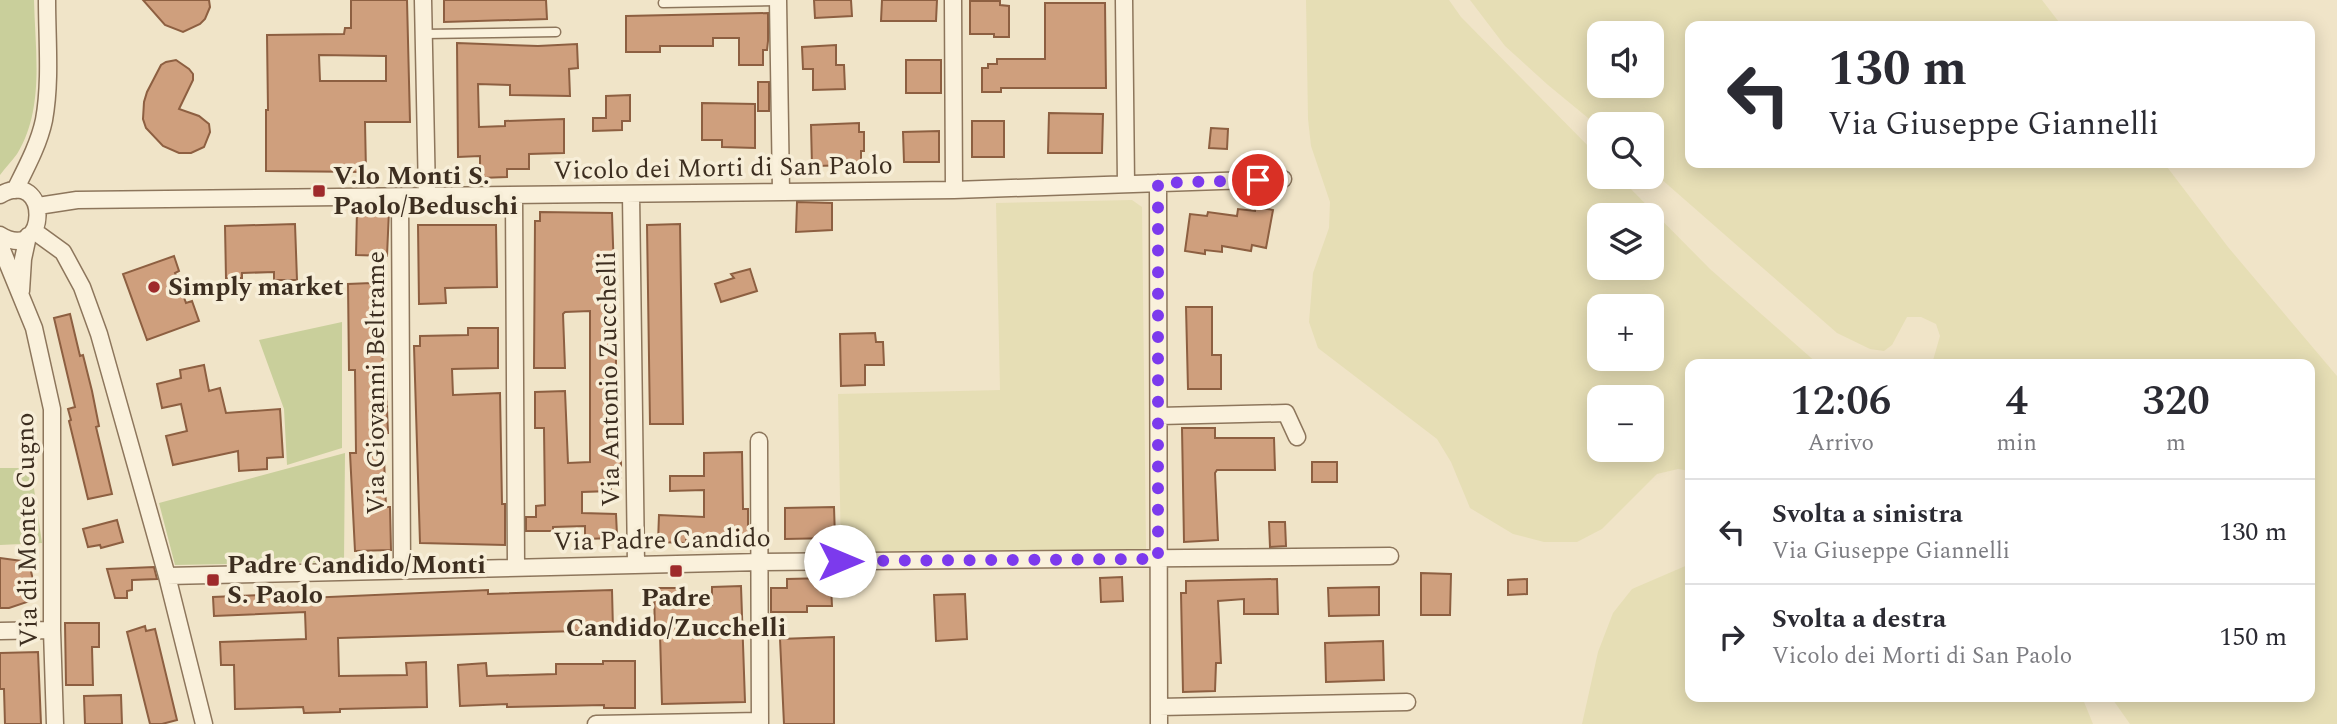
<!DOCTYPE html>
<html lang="it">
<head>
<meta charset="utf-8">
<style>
	body { margin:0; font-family:Spectral,serif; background:#f7f7f7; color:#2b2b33; height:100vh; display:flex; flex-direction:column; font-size:26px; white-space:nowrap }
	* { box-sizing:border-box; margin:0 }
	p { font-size:23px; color:#7c7c81 }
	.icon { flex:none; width:38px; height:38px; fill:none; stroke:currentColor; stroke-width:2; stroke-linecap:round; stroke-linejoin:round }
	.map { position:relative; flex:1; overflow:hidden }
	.drawer { position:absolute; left:1685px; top:359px; width:630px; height:343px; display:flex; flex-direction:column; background:#fff; border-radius:14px; box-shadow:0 4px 18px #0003 }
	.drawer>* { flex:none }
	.banner { position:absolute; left:1685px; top:21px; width:630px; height:147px; border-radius:14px; box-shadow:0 4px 18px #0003; background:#fff; color:#2b2b33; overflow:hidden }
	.tools { position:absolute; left:1587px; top:21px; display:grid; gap:14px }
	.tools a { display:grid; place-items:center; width:77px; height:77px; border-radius:14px; background:#fff; box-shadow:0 4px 18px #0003; font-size:35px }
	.pin { position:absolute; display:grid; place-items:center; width:60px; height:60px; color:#fff; margin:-30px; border:4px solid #fff; border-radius:50%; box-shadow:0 2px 7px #0007 }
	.me { position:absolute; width:77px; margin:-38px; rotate:90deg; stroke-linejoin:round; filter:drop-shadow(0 0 5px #0008) }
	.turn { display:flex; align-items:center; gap:24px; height:147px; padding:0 28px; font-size:32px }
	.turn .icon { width:91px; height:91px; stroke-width:2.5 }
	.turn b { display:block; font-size:49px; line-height:60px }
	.eta { display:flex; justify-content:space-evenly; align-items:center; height:119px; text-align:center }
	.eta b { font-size:42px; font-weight:600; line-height:49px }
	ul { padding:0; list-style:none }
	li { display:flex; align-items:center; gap:21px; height:105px; padding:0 28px; border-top:2px solid #e1e1e2 }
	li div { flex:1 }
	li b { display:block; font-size:26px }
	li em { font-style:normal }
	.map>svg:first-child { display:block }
</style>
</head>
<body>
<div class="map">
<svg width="2337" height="724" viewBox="0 0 2337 724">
	<rect width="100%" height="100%" fill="#f0e4c8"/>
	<path fill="#e6deb5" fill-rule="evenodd" d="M1306 0H1449L1461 17 1599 157 1600 177H1619L1710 269 1818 364H1690V471L1678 469 1657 474 1602 529 1577 542H1544L1513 534 1470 508 1451 462 1437 439 1318 348 1309 322 1313 273 1329 228 1330 202 1311 146 1308 119ZM1600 215H1652V268H1600ZM1600 306H1652V359H1600ZM1600 397H1652V450H1600Z
		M1470 0H2042L2062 26H1690V163H2164L2228 247 2337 376V724H2130L2111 697 2310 696V364H1932L1940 336 1936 324 1921 317H1907L1892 345 1884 351 1870 349 1837 333 1652 171V124H1600L1599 127 1548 85 1505 46ZM1600 33H1652V86H1600Z
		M1132 200 1142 207 1146 550 841 552 838 394 1000 390 996 203Z
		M1690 564V696L2082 697 2093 724H1582L1598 652 1613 613 1632 589Z"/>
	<path fill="#c9cf9b" d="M0 0H34C35 50 45 109 17 154 12 161 5 168 0 175Z
		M342 322V448L287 465 284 409 259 340Z
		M345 453 344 562 175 565 159 503Z
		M0 468H31L42 543 0 545Z"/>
	<path fill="#cf9f7d" stroke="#8d5f41" stroke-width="2" fill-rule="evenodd" d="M143 0H209L210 7 205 19 200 24 183 32 165 25Z
		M351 0H407L410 122H365L366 172 266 171V110H268L267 35 344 34 345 28H351ZM319 55 386 56V81H320Z
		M444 0H546L547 19 444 22Z
		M814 0H851L852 16 815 18Z
		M882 0H937L936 21H881Z
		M970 1H1000V5L1009 6V37H994V34H970Z
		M1045 3H1105L1106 88H1001V92H982V68H988V64H997V59H1045Z
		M768 13V41L767 50H763V65H739V38H713V46H660V52H626V16Z
		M457 43 538 46 577 44 578 68 569 69 570 96 510 95V85L478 84 479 127 505 126V121L564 119V153L529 154V169H507V177L480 178V156L458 157Z
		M836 45V65H844L845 89 813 90V69H803L802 47Z
		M176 60 189 69 193 74V80L179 109 199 116 209 124 210 132 204 147 191 153H179L163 146 146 128 143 119 144 102 147 92 161 65 166 62Z
		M906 60H941V93H906Z
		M758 82H769V111H758Z
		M630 95V121H622V130L593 131V118H606V96Z
		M702 103 755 104V148L722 147V140H702Z
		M1049 113 1103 114 1102 153H1048Z
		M972 121H1004V157H972Z
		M859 123V132H864V151H861V165L812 166 811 125Z
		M1211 128 1228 129 1227 149 1209 148Z
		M939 131V162H904L903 132Z
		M797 202 832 203V230L796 232Z
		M1255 207 1273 210 1266 248 1252 245 1251 251 1222 246V252L1205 250V254L1185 251 1190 214 1207 216 1208 212 1237 216 1238 209 1255 211Z
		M357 209 389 210 387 256 356 255Z
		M540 212 612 213 616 335V365H612L613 408H617V458H621V485H611V491L582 492V513L616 514 617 535H613L614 538 585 539V526L553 527V531H526V517H536V506L545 505 544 428H535V392L565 391 568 463 590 462V311L565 312 563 314 565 368H534L535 221H540Z
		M295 224 297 280H274V272L242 273V278H226L225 226Z
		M680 224 683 424H650L647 225Z
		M418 225H496L497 287 445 288 446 303 419 304Z
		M174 256 179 271 175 273 186 303 192 301 199 321 147 340 123 274Z
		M750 269 757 291 721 302 715 284 734 278 731 274Z
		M371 283V294L375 293 376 336 382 335 383 385H386L388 433H383L386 507H390L391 550 355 551 350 453H356L355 370H349L348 284Z
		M1186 307H1212V355H1221V389H1188Z
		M70 314 80 356 83 355 92 391 99 426 96 427 112 494 88 499 69 421 71 420 68 409 75 407 54 318Z
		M468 328H498V368L452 369 453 395 500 393 502 504H505V545L420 543 414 346H420V336L468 335Z
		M875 333 876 342H883L884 365H865V385L841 386 840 334Z
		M204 365 209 391 220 388 226 413 280 409 283 457 267 458V469L239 471 238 451 173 465 166 436 187 431 181 404 162 408 157 384 181 378 180 370Z
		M1182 428H1215V438H1274L1275 470H1217L1215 473 1218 540 1184 542Z
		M742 452 743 509H748V540H686V543L658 542 659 515 704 517V490L670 491V476H704V453Z
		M1312 462H1337V482H1312Z
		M834 507 835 538 785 539V508Z
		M117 520 123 542 101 548 100 545 88 547 83 529Z
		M1269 522H1285L1286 546 1270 547Z
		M0 558 22 561 30 567 34 584V595L30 601 9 608H0Z
		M154 567 157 579 132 580V590L127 591V598H115L107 569Z
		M1421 573 1451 574 1450 615H1421Z
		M1122 577 1123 601 1101 602 1100 578Z
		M827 578V586H831L832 606H807V612H771V588H787V579Z
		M1277 579 1278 614H1244V599L1218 601 1221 663H1216L1215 691 1183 692 1181 593H1186V581Z
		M1527 579V594L1508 595V580Z
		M741 586 745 702 662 704 660 634H655L654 588H684V605H712V587Z
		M1379 587V615L1329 616 1328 588Z
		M488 590V594L612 590 613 630 338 638 339 676 407 675 406 663 426 662 427 707 340 709V712L304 713 303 707 235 709 234 665H221L220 642 306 639 305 612 214 616 213 597 284 594V599Z
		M965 594 967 639 936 641 934 595Z
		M65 623H99V647H92L93 685H66Z
		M145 626 146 631 155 629 177 720 162 724H150L127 632Z
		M834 637V724H784L780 639Z
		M1383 641 1384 680 1326 682 1325 643Z
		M38 652 41 724H5L4 689H0V653Z
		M603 661H635V708H604V705L507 707V704L460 706 458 665 486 663 487 676 556 674V664H603Z
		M121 695 122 724H85L84 696Z"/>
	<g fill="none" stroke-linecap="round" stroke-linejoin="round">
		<defs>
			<path id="lane" d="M663 3 778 1
				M424 34 556 32"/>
			<path id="street" d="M423 0 427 196
				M778 0 781 192
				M953 0 954 190
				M1124 0 1126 184
				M1158 183 1159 724
				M15 190C26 168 39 144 44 120 51 81 47 40 47 0
				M631 194 636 565
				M0 195C51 166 49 265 0 235
				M514 195 516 567
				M400 197 402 569
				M38 206 77 200 954 190 1283 179
				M34 231 63 252 82 287 99 334 167 576 204 724
				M0 245 34 328 52 409V630L55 724
				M21 291 23 259 28 236
				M1159 416 1286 413 1297 437
				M759 441 760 724
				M167 576 761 562 1390 556
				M0 631 52 630
				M1159 707 1407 702
				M596 724 760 721"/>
		</defs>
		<use href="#lane" stroke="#8d765c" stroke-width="11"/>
		<use href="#street" stroke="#8d765c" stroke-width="19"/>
		<use href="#lane" stroke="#faf1dc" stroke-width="8"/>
		<use href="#street" stroke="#faf1dc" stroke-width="16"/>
	</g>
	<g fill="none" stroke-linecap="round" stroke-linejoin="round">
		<path stroke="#7c3aed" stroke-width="12" stroke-dasharray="0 21.6" d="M840 561 1158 559V183L1258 180"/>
	</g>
	<g fill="#9e2a2b" stroke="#f7eed8" stroke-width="2.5">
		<rect x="312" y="184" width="14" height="14" rx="3.5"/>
		<circle cx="154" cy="287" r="7"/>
		<rect x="669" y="564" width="14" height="14" rx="3.5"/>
		<rect x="206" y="573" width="14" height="14" rx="3.5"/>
	</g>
	<g text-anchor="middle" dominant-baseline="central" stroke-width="7" stroke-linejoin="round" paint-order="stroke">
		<g font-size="26" fill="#3d2e20" stroke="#f7eed8">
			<text transform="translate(723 168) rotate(-1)">Vicolo dei Morti di San Paolo</text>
			<text transform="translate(609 379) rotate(-91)">Via Antonio Zucchelli</text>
			<text transform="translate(376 383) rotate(-90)">Via Giovanni Beltrame</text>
			<text transform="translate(27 530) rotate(-91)">Via di Monte Cugno</text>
			<text transform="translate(662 540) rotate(-1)">Via Padre Candido</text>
		</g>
		<g font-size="26" font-weight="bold" fill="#3d2e20" stroke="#f7eed8" text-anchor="start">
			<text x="333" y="176">V.lo Monti S.<tspan x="333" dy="30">Paolo/Beduschi</tspan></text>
			<text x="168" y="287">Simply market</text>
			<text x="227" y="565">Padre Candido/Monti<tspan x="227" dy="30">S. Paolo</tspan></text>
			<text x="676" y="598" text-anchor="middle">Padre<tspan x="676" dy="30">Candido/Zucchelli</tspan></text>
		</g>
	</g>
</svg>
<div class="tools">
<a><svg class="icon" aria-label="sound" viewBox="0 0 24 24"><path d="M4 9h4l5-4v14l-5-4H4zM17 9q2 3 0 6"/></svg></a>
<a><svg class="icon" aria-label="search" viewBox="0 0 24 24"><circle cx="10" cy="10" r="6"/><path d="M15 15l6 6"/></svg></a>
<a><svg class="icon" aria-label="layers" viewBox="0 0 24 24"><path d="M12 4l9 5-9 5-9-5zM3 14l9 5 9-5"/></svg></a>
<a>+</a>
<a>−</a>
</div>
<div class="pin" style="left:1258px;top:180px;background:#d93025"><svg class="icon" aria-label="arrive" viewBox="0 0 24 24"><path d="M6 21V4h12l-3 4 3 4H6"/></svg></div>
<svg class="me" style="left:840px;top:561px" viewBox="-20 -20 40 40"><circle r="19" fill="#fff"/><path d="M0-13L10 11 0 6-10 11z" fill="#7c3aed"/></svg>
<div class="banner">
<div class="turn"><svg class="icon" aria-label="left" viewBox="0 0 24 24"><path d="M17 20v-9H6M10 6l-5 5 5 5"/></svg><div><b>130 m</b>Via Giuseppe Giannelli</div></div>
</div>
<section class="drawer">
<div class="eta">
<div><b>12:06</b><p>Arrivo</p></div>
<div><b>4</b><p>min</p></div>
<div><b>320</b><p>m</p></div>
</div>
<ul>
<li><svg class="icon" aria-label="left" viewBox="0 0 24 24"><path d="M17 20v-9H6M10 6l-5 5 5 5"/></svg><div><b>Svolta a sinistra</b><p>Via Giuseppe Giannelli</p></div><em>130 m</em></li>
<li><svg class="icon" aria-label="right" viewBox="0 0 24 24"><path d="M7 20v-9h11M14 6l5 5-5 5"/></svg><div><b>Svolta a destra</b><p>Vicolo dei Morti di San Paolo</p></div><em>150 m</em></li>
</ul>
</section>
</div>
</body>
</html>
